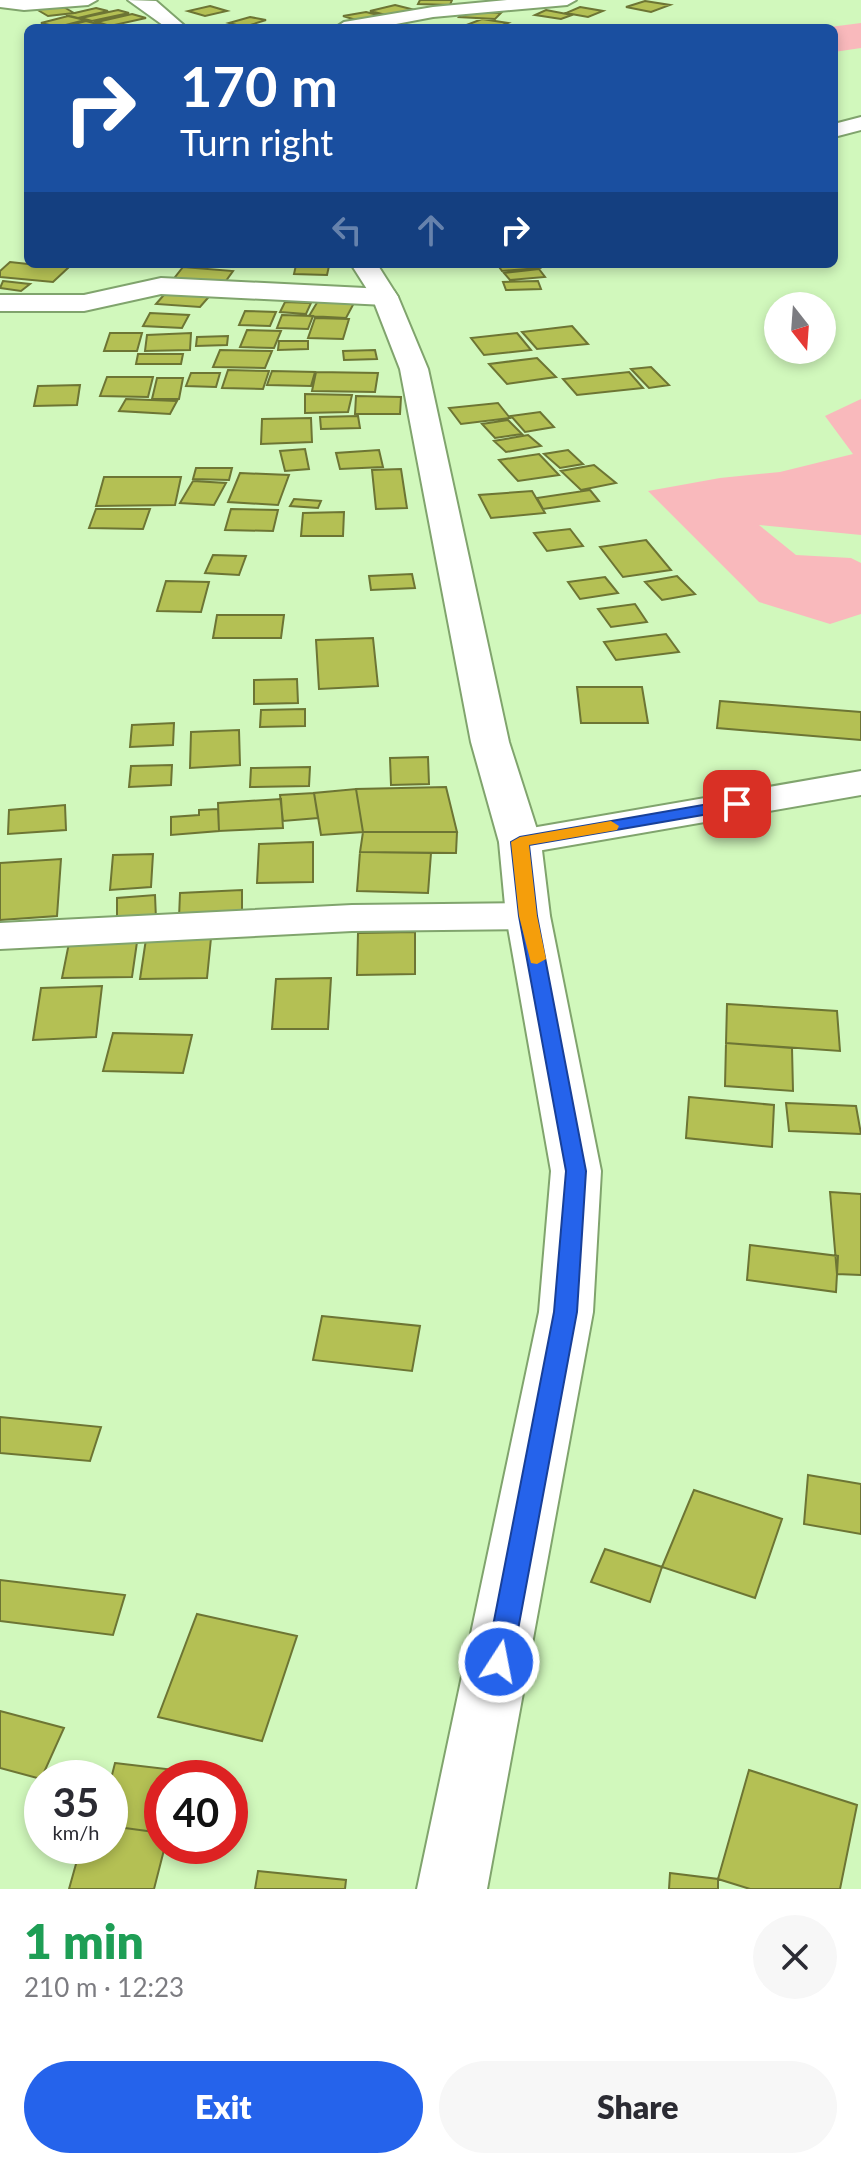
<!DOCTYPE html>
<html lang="en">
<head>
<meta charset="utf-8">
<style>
	body { margin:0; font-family:Lato,sans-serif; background:#f7f7f7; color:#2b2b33; height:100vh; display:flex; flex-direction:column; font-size:30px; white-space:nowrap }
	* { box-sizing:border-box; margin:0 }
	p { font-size:26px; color:#7c7c81 }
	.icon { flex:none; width:44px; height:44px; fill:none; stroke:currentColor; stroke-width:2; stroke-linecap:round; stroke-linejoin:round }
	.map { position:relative; height:1889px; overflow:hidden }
	.drawer { display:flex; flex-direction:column; background:#fff; flex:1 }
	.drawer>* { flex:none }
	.banner { position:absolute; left:24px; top:24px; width:814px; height:244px; border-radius:12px; box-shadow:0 4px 12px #0003; background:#1a4fa0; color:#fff; overflow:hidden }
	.needle { width:52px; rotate:163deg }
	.tools { position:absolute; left:764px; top:292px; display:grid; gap:16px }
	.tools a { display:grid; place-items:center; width:72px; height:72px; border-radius:50%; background:#fff; box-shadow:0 4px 12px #0003; font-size:40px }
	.speed { position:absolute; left:24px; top:1760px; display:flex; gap:16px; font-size:40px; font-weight:700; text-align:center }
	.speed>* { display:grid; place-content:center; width:104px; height:104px; border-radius:50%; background:#fff; box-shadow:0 4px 12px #0003; line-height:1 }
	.speed small { font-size:20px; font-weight:400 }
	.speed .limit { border:12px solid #d22; background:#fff; color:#111 }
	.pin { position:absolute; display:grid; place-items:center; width:68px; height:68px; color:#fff; margin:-34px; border-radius:16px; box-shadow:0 4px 12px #0006 }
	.me { position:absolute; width:88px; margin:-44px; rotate:11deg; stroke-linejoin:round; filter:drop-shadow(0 0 6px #0008) }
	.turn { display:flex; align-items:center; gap:28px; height:168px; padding:0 24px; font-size:36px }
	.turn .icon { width:104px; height:104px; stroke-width:2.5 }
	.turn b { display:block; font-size:56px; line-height:68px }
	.lanes { display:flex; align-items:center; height:76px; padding:0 24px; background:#0003; justify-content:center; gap:40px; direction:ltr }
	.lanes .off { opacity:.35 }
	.round { display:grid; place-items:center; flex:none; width:84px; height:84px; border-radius:42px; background:#f7f7f7 }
	.head { display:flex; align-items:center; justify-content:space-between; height:136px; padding:0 24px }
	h1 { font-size:48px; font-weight:800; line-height:60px; color:#1e9e55 }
	.button { display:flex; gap:16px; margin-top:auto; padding:16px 24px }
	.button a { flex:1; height:92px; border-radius:48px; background:#2563eb; color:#fff; font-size:32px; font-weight:800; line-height:92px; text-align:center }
	.button a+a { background:#f7f7f7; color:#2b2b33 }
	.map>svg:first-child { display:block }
</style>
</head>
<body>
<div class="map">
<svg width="861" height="1889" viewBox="0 0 861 1889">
	<rect width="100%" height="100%" fill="#d1f8bc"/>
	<path fill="#f9b9bc" d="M861 23V48L834 52V28H822Z
		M861 399V535L759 525 796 555 851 558 861 563V614L830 624 759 602 648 491 720 478 780 472 853 454 825 416Z"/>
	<path fill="#b4c054" stroke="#6d7534" stroke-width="2" d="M420 0H452L450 5 418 4Z
		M645 1 670 5 651 12 626 7Z
		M395 5 415 10 390 16 370 11Z
		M62 6 74 13 48 16 36 9Z
		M210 6 227 11 205 16 188 11Z
		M580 7 603 11 588 17 566 13Z
		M96 8 108 11 78 18 66 15Z
		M118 10 129 13 92 21 81 18Z
		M546 10 572 15 561 19 535 15Z
		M464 11 501 13 495 19 459 17Z
		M366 12 382 16 359 21 343 16Z
		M132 14 146 18 110 26 97 22Z
		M68 16 85 20 58 27 41 23Z
		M250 17 266 20 244 27 229 23Z
		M482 19 508 23 495 28 464 26Z
		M86 21 112 28 67 26Z
		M10 262 28 264 69 267 53 282 0 277V271Z
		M497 264H537L540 268 502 271Z
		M296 265 329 266 327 275 294 274Z
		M183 267 233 271 223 285 172 281Z
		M539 269 545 277 510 280 504 273Z
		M3 281 30 284 21 291 0 288Z
		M538 281 541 289 506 290 503 282Z
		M169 289 213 292 200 307 156 304Z
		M318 301 354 303 346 318 309 316Z
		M285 302 311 303 306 314 280 312Z
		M245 311 276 312 270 326 239 325Z
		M150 313 189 315 182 328 143 326Z
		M282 315 313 316 308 329 277 328Z
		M315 318 349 319 343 339 308 338Z
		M572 326 588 344 537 349 522 332Z
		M247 330 281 331 274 348 240 347Z
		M110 333H142L137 351H104Z
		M191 333 190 350 145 351 147 335Z
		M517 333 531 350 484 355 471 338Z
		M228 336 227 345 196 346 197 337Z
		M279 341H308V349L278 350Z
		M220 350 272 351 265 368 213 367Z
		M375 350 377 359 344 360 343 351Z
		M138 354H183L181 364H136Z
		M537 358 556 377 507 384 489 364Z
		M651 367 669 385 649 388 631 369Z
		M228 370 269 371 263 389 222 388Z
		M272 371 315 372 311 386 267 385Z
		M316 372 378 373 375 392 312 391Z
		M629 372 643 388 577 395 563 379Z
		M191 373H220L216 387 186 386Z
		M107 377H153L148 397 100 396Z
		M157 378H183L179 399H152Z
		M80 385 77 405 34 406 38 386Z
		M305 394 352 395 348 412 305 413Z
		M356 396 401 397 400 414H355Z
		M126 399 177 401 170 414 119 411Z
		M498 403 510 418 461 424 449 408Z
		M540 412 554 427 525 432 511 416Z
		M358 416 360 428 321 429 320 417Z
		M311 418 312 442 261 444 262 419Z
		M508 420 522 434 495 438 482 424Z
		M528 435 541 446 506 452 494 441Z
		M305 449 309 469 285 471 280 451Z
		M379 450 383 467 340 469 336 453Z
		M568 450 583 464 560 468 544 454Z
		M539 454 559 475 518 481 499 460Z
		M594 465 616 483 581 490 561 471Z
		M196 468H232L229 480 193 479Z
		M401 469 407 508 376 509 372 470Z
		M240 473 289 475 278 505 228 502Z
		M104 477H181L175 505 96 506Z
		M193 481 226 483 214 505 180 503Z
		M590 490 599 501 543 509 537 498Z
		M532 491 545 513 491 518 479 495Z
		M294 499 321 501 318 508 290 506Z
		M96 509H150L143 529 89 528Z
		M231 509 278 510 273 531 225 530Z
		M344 512 343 536H301L303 513Z
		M570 529 583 546 547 551 534 533Z
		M646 540 671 570 623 577 600 547Z
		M213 555 246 556 239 575 205 573Z
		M412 574 415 588 371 590 369 576Z
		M677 576 695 594 662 600 645 582Z
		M605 577 618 593 580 599 568 582Z
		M166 581 209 582 201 612 157 611Z
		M635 604 647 622 611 627 598 609Z
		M217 615H284L281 638H213Z
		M666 634 679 652 616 660 604 642Z
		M373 638 378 686 319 689 316 640Z
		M297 679 298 703 254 704V680Z
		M577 687H642L648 723H581Z
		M720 701 861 712V740L717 728Z
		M305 709V726L260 727 261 710Z
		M174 723 173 745 130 747 132 725Z
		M239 730 240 765 190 768 191 732Z
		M428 757 429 784 391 785 390 758Z
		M172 765 171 785 129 787 131 766Z
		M310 767 309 786 250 787 251 768Z
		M446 787 457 832H363L356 789Z
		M356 789 363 832 321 835 314 793Z
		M314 793 318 818 283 821 280 795Z
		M281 799 283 828 219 831 218 803Z
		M65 805 66 830 8 834 9 810Z
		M218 809 219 831 171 835V817L199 815V810Z
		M363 832H457L456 853 360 852Z
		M313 842V882L257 883 259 844Z
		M360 852 431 853 428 893 357 891Z
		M153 854 151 887 110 890 113 855Z
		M61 859 57 916 0 920V863Z
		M242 890V915L179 918 180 893Z
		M155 895 156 919 117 922V898Z
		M415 932V974L357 975 358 933Z
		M211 938 207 978 140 979 146 939Z
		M137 942 132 977 62 978 69 943Z
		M331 978 328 1029H272L276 979Z
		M102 986 96 1037 33 1040 41 988Z
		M727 1004 837 1011 840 1051 726 1043Z
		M113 1033 192 1035 183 1073 103 1071Z
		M726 1043 792 1048 793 1091 725 1086Z
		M689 1097 774 1105 772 1147 686 1138Z
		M786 1103 856 1106 861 1134 789 1131Z
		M830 1192 861 1194V1275L837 1274Z
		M750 1245 838 1256 836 1292 747 1280Z
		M322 1316 420 1326 412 1371 313 1360Z
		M0 1417 101 1427 90 1461 0 1453Z
		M808 1475 861 1484V1534L804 1524Z
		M694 1490 782 1519 755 1598 662 1567Z
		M605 1549 662 1567 650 1602 591 1582Z
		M0 1580 125 1595 113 1635 0 1621Z
		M197 1614 297 1636 262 1741 158 1717Z
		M0 1711 64 1728 41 1779 0 1768Z
		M115 1763 209 1774 208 1778H162V1833L110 1826V1783Z
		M749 1770 857 1805 840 1889H750L718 1879Z
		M110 1826 162 1833V1846H165L154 1889H69L81 1846H110Z
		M258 1871 346 1880 345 1889H255Z
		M670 1873 718 1879V1889H669Z"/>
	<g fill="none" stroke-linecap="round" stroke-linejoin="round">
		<defs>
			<path id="minor" d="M0 0H97L88 5 24 10 0 7Z
				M507 0H576L567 5 433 17 375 28H335L344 22 433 7Z
				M861 117V130L834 137V124Z
				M161 278 385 289 394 291 398 297 394 303 385 305 161 294 84 311H0V295H84Z
				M861 771V795L520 854 505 851 499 842 505 833 520 830Z
				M528 903 543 907 550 916 543 925 528 929 352 931 0 949V923L352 905Z"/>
			<path id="tertiary" d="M128 0 156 1 187 28H167Z
				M351 264H377L398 297 428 369 509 742 541 842 550 916 601 1171 593 1312 487 1889H417L539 1312 551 1171 506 916 499 842 471 742 400 369 372 297Z"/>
		</defs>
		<use href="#minor" stroke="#80a46d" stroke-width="4"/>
		<use href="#tertiary" stroke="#80a46d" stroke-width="4"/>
		<use href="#minor" fill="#fff" fill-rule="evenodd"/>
		<use href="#tertiary" fill="#fff" fill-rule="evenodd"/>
	</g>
	<path fill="#2563eb" stroke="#184099" stroke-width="2" d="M737 799 743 801 745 804 743 808 529 845 537 916 586 1171 577 1312 512 1662 508 1671 499 1674 489 1671 486 1662 554 1312 566 1171 519 916 511 842 520 837Z"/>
	<path fill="#f59e0b" d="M611 821 619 826 617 830 529 845 537 916 546 959 537 964 531 963 519 916 511 842 520 837Z"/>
</svg>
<div class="tools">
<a><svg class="needle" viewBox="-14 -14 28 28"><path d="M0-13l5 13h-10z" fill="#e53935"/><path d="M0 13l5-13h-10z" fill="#7c7c81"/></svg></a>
</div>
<div class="speed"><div>35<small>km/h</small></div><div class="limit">40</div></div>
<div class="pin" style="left:737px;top:804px;background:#d93025"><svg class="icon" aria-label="arrive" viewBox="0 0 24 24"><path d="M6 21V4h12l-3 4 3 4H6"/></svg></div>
<svg class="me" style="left:499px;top:1662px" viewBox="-20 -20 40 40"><circle r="17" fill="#2563eb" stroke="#fff" stroke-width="3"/><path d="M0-11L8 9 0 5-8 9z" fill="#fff"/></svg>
<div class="banner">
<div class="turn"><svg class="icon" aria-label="right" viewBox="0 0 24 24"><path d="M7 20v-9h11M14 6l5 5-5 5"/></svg><div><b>170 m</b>Turn right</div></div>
<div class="lanes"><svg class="icon off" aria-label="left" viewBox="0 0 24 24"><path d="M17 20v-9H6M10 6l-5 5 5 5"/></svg><svg class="icon off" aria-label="ahead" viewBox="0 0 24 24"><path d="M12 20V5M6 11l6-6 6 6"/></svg><svg class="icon" aria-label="right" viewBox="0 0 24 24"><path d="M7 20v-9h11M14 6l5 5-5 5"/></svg></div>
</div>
</div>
<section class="drawer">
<div class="head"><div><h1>1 min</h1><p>210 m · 12:23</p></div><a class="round"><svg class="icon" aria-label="close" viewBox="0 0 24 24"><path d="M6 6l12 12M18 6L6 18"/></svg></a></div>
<div class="button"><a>Exit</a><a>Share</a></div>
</section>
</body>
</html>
